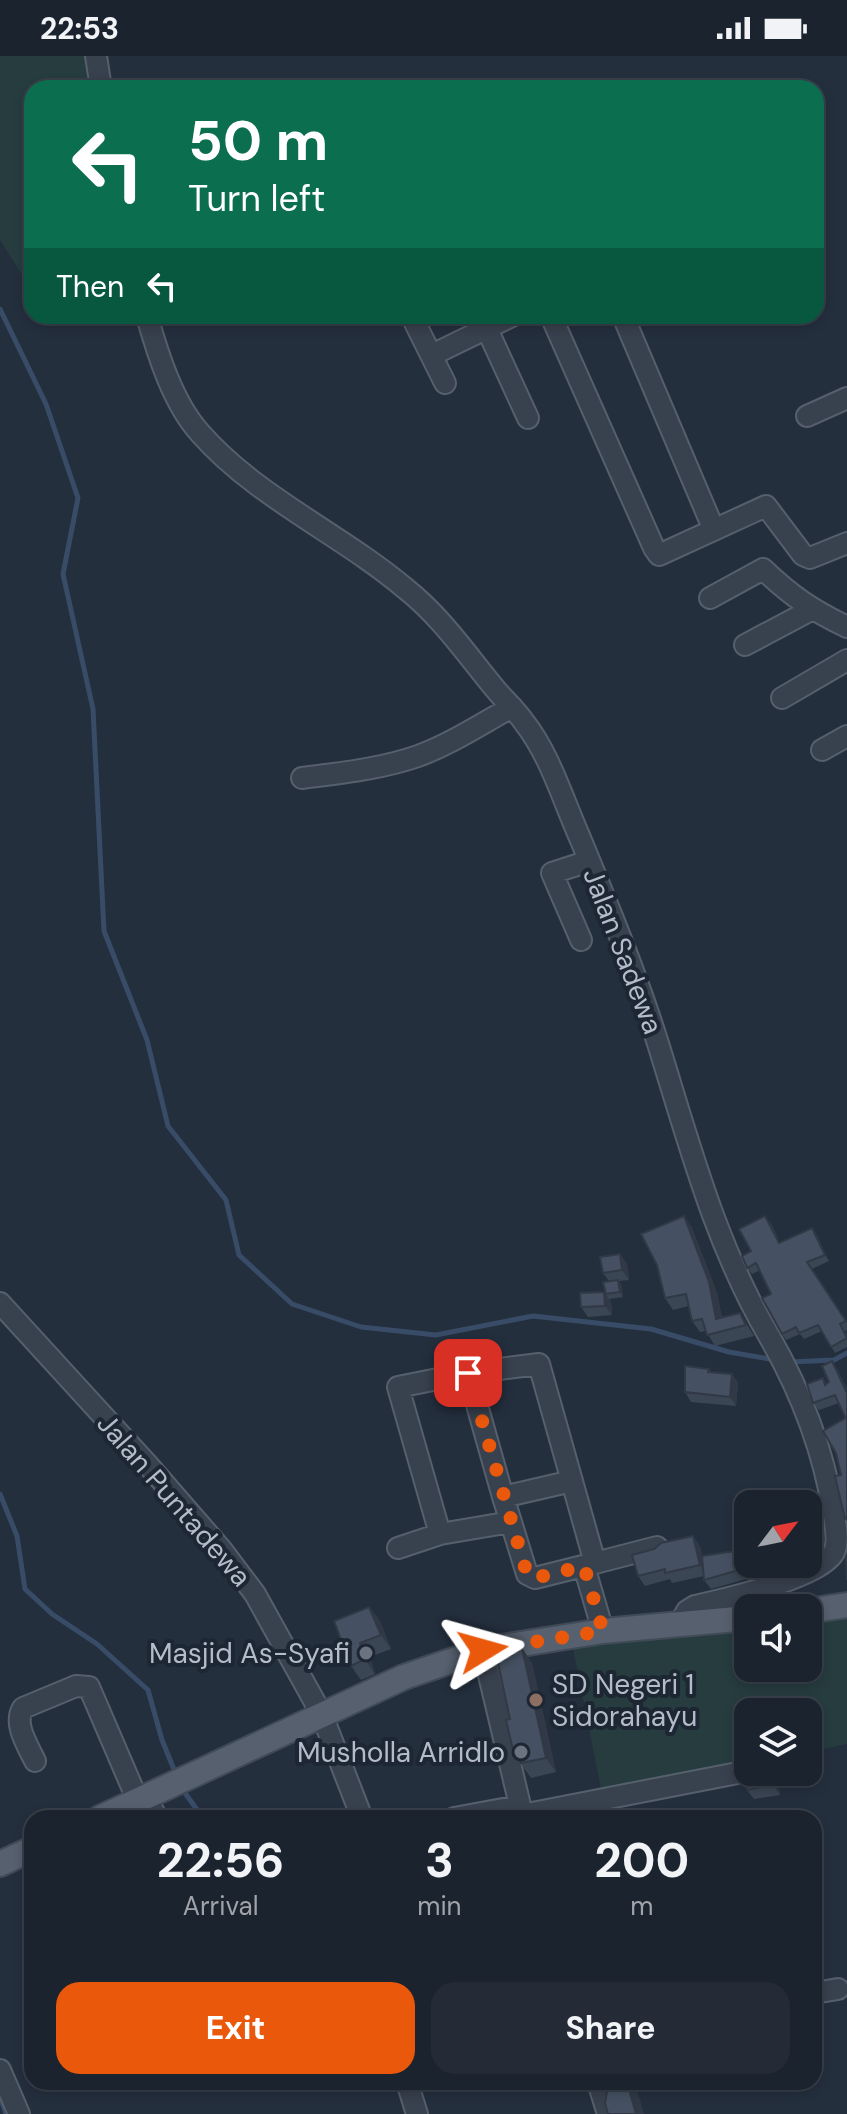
<!DOCTYPE html>
<html lang="en">
<head>
<meta charset="utf-8">
<style>
	body { margin:0; font-family:"DM Sans",sans-serif; background:#242b36; color:#f1f3f6; height:100vh; display:flex; flex-direction:column; font-size:30px; white-space:nowrap }
	* { box-sizing:border-box; margin:0 }
	p { font-size:26px; color:#a0a4aa }
	.icon { flex:none; width:44px; height:44px; fill:none; stroke:currentColor; stroke-width:2; stroke-linecap:round; stroke-linejoin:round }
	.map { position:relative; flex:1; overflow:hidden }
	.drawer { position:absolute; left:24px; top:1754px; width:798px; height:280px; display:flex; flex-direction:column; background:#1b232e; border-radius:24px; box-shadow:0 4px 12px #0003,0 0 0 2px #39404a }
	.drawer>* { flex:none }
	.guide { position:absolute; left:24px; top:24px; width:800px; height:244px; border-radius:24px; box-shadow:0 4px 12px #0003,0 0 0 2px #39404a; background:#0b6e4f; color:#fff; overflow:hidden }
	.needle { width:52px; rotate:58deg }
	.tools { position:absolute; left:734px; top:1434px; display:grid; gap:16px }
	.tools a { display:grid; place-items:center; width:88px; height:88px; border-radius:16px; background:#1b232e; box-shadow:0 4px 12px #0003,0 0 0 2px #39404a; font-size:40px }
	.pin { position:absolute; display:grid; place-items:center; width:68px; height:68px; color:#fff; margin:-34px; border-radius:16px; box-shadow:0 4px 12px #0006 }
	.me { position:absolute; width:88px; margin:-44px; rotate:82deg; stroke-linejoin:round; filter:drop-shadow(0 0 6px #0008) }
	.turn { display:flex; align-items:center; gap:28px; height:168px; padding:0 32px; font-size:36px }
	.turn .icon { width:104px; height:104px; stroke-width:2.5 }
	.turn b { display:block; font-size:56px; line-height:68px }
	.then { display:flex; align-items:center; height:76px; padding:0 32px; background:#0003; gap:16px; font-size:30px }
	.eta { display:flex; justify-content:space-evenly; align-items:center; height:136px; text-align:center }
	.eta b { font-size:48px; font-weight:700; line-height:56px }
	.primary-button { display:flex; gap:16px; margin-top:auto; padding:16px 32px }
	.primary-button a { flex:1; height:92px; border-radius:24px; background:#ea580c; color:#fff; font-size:32px; font-weight:700; line-height:92px; text-align:center }
	.primary-button a+a { background:#242b36; color:#f1f3f6 }
	.status { display:flex; justify-content:space-between; align-items:center; height:56px; padding:0 40px; background:#1b232e; direction:ltr }
	.status svg { height:22px; fill:currentColor }
	.map>svg:first-child { display:block }
</style>
</head>
<body>
<div class="status"><b>22:53</b><svg viewBox="0 0 49 12"><path d="M0 12V9h3v3zM5 12V6h3v6zM10 12V3h3v9zM15 12V0h3v12zM26 1h20v11H26zM47 4h2v5h-2z"/></svg></div>
<div class="map">
<svg width="847" height="2058" viewBox="0 0 847 2058">
	<rect width="100%" height="100%" fill="#242f3e"/>
	<path fill="#263c3f" d="M0 0H87L92 32H32V235L0 184Z
		M847 1558V1688L808 1696V1656H748V1708L602 1738 573 1592 748 1571V1612H808V1563Z"/>
	<g fill="none" stroke-linecap="round" stroke-linejoin="round">
		<path stroke="#394c67" stroke-width="5" d="M0 253 46 348 78 442 63 518 93 653 104 875 147 984 168 1070 226 1144 239 1199 292 1248 361 1271 436 1279 533 1260 651 1273 729 1296 776 1304
			M790 1306 834 1304 847 1297
			M0 1438 17 1480 25 1533 52 1558 97 1588 148 1634 162 1684 175 1716
			M185 1737 203 1762
			M0 2041 6 2058"/>
		<defs>
			<path id="minor" d="M96 0 101 32
				M147 260C158 299 173 347 200 377 256 441 341 478 406 533 440 560 465 596 492 629 502 642 515 653 524 666 550 699 563 744 580 782 609 852 638 922 660 994 691 1094 716 1189 769 1280 800 1334 823 1393 833 1454 835 1467 839 1482 835 1494 826 1521 722 1544 695 1550L687 1555 680 1567
				M481 260 528 362
				M551 260 654 492 659 499 766 450 803 499 810 502 847 487
				M623 260 714 474
				M415 267 445 327
				M432 299 512 260
				M807 360 847 342
				M710 542 763 513C791 540 812 554 847 571
				M745 589 811 554
				M782 642 847 604
				M822 694 847 680
				M302 722C340 717 381 713 418 700 451 688 481 668 512 651
				M581 884 552 817 589 805
				M0 1247 149 1410 221 1493 255 1538 322 1659 362 1762
				M503 1441 468 1317 539 1308 595 1507 535 1522 527 1518 511 1466
				M440 1478 398 1331 468 1317
				M398 1492 440 1478 511 1466 503 1441 572 1425
				M595 1507 657 1491
				M584 1510 603 1575
				M483 1594 523 1762
				M35 1705C28 1690 13 1668 23 1652L76 1630 89 1631 138 1745
				M146 1742 157 1762
				M522 1759 748 1715
				M454 1762 520 1750
				M814 1937 838 1933
				M0 2014 19 2058
				M407 2026 417 2058
				M598 2026 608 2058"/>
			<path id="major" d="M808 1555 847 1549
				M100 1762 404 1621 483 1594 603 1575 748 1562
				M0 1808 32 1793"/>
		</defs>
		<use href="#minor" stroke="#565f6c" stroke-width="24"/>
		<use href="#major" stroke="#414a57" stroke-width="28"/>
		<use href="#minor" stroke="#38414e" stroke-width="20"/>
		<use href="#major" stroke="#56606e" stroke-width="24"/>
	</g>
	<path fill="#3b4654" d="M684 1160 692 1172 717 1237 722 1262 740 1257 754 1280 715 1290 706 1275 700 1276 692 1265 689 1250 673 1254 665 1242Z
		M770 1166 780 1187 812 1172 816 1178 829 1205 812 1213 847 1267V1274L845 1275 847 1279V1291L835 1297 822 1275 804 1283 800 1278 786 1284 782 1278 771 1238 760 1214 752 1218 747 1212 751 1195Z
		M620 1198 627 1208 629 1224 619 1225 621 1229 623 1241 609 1243 611 1246 612 1259 588 1261 581 1251 606 1238 609 1225 603 1217Z
		M709 1313 711 1316 732 1318 738 1327 736 1350 691 1346 685 1336Z
		M837 1313 847 1333V1465L845 1463 841 1419 836 1397 845 1362 839 1347 819 1354 813 1347 829 1326Z
		M700 1490 702 1500 748 1508H778L780 1513 711 1533 704 1524V1520L672 1527 670 1523 645 1530 638 1520Z
		M369 1551 380 1565 391 1593 370 1601 375 1618 361 1624 351 1610Z
		M532 1607 556 1716 531 1722 514 1698 510 1663Z
		M776 1717 780 1739 754 1743 747 1734Z"/>
	<path fill="#303945" d="M684 1160 692 1172 717 1237 724 1274 716 1263Z
		M812 1172 816 1178 829 1205 825 1199Z
		M620 1198 627 1208 629 1224 622 1214Z
		M618 1224 621 1229 623 1241 620 1236Z
		M604 1236 611 1246 612 1259 605 1250Z
		M832 1305 837 1313 847 1333V1337Z
		M732 1318 738 1327 736 1350 730 1341Z
		M693 1480 700 1490 707 1519 700 1509Z
		M369 1551 380 1565 391 1593 381 1579Z
		M360 1587 370 1601 375 1618 365 1603Z
		M522 1592 532 1607 556 1716 546 1702Z
		M770 1716H775L776 1717 780 1739 773 1729Z
		M627 2026H630L638 2037 644 2058H636Z"/>
	<path fill="#455162" stroke="#303945" stroke-width="2" d="M684 1160 709 1226 716 1263 740 1257 746 1269 707 1279 702 1263 692 1265 686 1238 665 1242 657 1209 641 1178Z
		M765 1160 779 1187 812 1172 825 1199 807 1206 846 1265 840 1268 847 1282 831 1291 818 1269 799 1277 796 1271 782 1278 762 1242 771 1238 756 1207 747 1212 742 1200 751 1195 739 1173Z
		M620 1198 622 1214 603 1217 600 1201Z
		M618 1224 620 1236 606 1238 603 1226Z
		M604 1236 605 1250 581 1251 580 1237Z
		M832 1305 847 1337V1360L845 1361 835 1339 813 1347 807 1328 823 1322 825 1329 829 1326 822 1310Z
		M685 1310 709 1313 708 1316 732 1318 730 1341 685 1336Z
		M847 1361V1462L845 1463 835 1420 841 1419 836 1397 823 1375Z
		M693 1480 700 1509 665 1517V1513L638 1520 632 1499 654 1493 661 1487Z
		M748 1493V1508H760L704 1524 702 1500Z
		M847 1499V1524L846 1502Z
		M369 1551 381 1579 360 1587 365 1603 351 1610 334 1565Z
		M522 1592 546 1702 521 1707 518 1697 514 1698 506 1664 510 1663 496 1598Z
		M748 1714V1716H770L773 1729 747 1734 744 1718Z
		M192 1756 194 1762H176Z
		M604 2026H627L636 2058H608L605 2047 607 2036Z"/>
	<g fill="none" stroke-linecap="round" stroke-linejoin="round">
		<path stroke="#ea580c" stroke-width="14" stroke-dasharray="0 25.2" d="M468 1317 527 1518 535 1522 584 1510 603 1575 483 1594"/>
	</g>
	<g fill="#6b7280" stroke="#1d2633" stroke-width="3">
		<circle cx="366" cy="1597" r="8"/>
		<circle cx="521" cy="1696" r="8"/>
	</g>
	<circle fill="#8d6e63" stroke="#1d2633" stroke-width="3" cx="536" cy="1644" r="8"/>
	<g text-anchor="middle" dominant-baseline="central" stroke-width="8" stroke-linejoin="round" paint-order="stroke">
		<g font-size="28" fill="#b4bcc9" stroke="#1d2633">
			<text transform="translate(623 895) rotate(69)">Jalan Sadewa</text>
			<text transform="translate(174 1444) rotate(49)">Jalan Puntadewa</text>
		</g>
		<g font-size="28" fill="#b4bcc9" stroke="#1d2633" text-anchor="end">
			<text x="350" y="1597">Masjid As-Syafi</text>
			<text x="552" y="1628" text-anchor="start">SD Negeri 1<tspan x="552" dy="32">Sidorahayu</tspan></text>
			<text x="505" y="1696">Musholla Arridlo</text>
		</g>
	</g>
</svg>
<div class="tools">
<a><svg class="needle" viewBox="-14 -14 28 28"><path d="M0-13l5 13h-10z" fill="#e53935"/><path d="M0 13l5-13h-10z" fill="#a0a4aa"/></svg></a>
<a><svg class="icon" aria-label="sound" viewBox="0 0 24 24"><path d="M4 9h4l5-4v14l-5-4H4zM17 9q2 3 0 6"/></svg></a>
<a><svg class="icon" aria-label="layers" viewBox="0 0 24 24"><path d="M12 4l9 5-9 5-9-5zM3 14l9 5 9-5"/></svg></a>
</div>
<div class="pin" style="left:468px;top:1317px;background:#d93025"><svg class="icon" aria-label="arrive" viewBox="0 0 24 24"><path d="M6 21V4h12l-3 4 3 4H6"/></svg></div>
<svg class="me" style="left:483px;top:1594px" viewBox="-20 -20 40 40"><path d="M0-17L14 15 0 8-14 15z" fill="#ea580c" stroke="#fff" stroke-width="4"/></svg>
<div class="guide">
<div class="turn"><svg class="icon" aria-label="left" viewBox="0 0 24 24"><path d="M17 20v-9H6M10 6l-5 5 5 5"/></svg><div><b>50 m</b>Turn left</div></div>
<div class="then">Then<svg class="icon" aria-label="left" viewBox="0 0 24 24"><path d="M17 20v-9H6M10 6l-5 5 5 5"/></svg></div>
</div>
<section class="drawer">
<div class="eta">
<div><b>22:56</b><p>Arrival</p></div>
<div><b>3</b><p>min</p></div>
<div><b>200</b><p>m</p></div>
</div>
<div class="primary-button"><a>Exit</a><a>Share</a></div>
</section>
</div>
</body>
</html>
